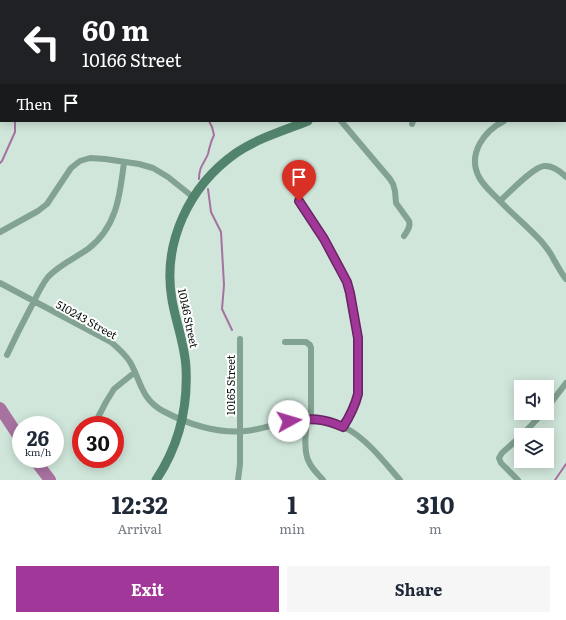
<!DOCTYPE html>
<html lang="en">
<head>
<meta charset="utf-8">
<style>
	body { margin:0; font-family:Literata,serif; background:#f6f6f7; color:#1f2937; height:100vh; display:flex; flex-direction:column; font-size:15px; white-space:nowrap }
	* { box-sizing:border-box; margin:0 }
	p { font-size:13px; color:#747a83 }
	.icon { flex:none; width:22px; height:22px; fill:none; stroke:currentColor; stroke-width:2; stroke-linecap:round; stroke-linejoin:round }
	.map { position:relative; height:480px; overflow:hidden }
	.panel { display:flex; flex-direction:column; background:#fff; flex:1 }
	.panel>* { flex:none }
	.banner { position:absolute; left:0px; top:0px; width:566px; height:122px; box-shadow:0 2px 10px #0003; background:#202124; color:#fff; overflow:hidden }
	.tools { position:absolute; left:514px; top:380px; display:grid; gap:8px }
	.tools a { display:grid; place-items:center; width:40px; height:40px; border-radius:0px; background:#fff; box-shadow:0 2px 10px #0003; font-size:20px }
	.speed { position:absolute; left:12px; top:416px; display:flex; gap:8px; font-size:20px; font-weight:700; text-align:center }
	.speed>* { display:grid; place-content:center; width:52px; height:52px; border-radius:50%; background:#fff; box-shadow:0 2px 10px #0003; line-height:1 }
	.speed small { font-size:10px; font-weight:400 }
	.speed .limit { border:6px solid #d22; background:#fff; color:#111 }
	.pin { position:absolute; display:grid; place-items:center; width:34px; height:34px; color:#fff; margin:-41px -17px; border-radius:50% 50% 50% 0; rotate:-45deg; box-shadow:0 0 4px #0007 }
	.pin .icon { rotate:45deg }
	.me { position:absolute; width:44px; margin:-22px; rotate:84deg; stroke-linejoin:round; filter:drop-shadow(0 0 3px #0008) }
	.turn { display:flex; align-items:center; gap:14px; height:84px; padding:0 16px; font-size:18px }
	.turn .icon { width:52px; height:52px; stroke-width:2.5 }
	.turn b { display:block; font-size:28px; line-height:34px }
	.then { display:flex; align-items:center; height:38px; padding:0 16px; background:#0003; gap:8px; font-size:15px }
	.eta { display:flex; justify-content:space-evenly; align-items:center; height:68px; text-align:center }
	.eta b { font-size:24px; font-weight:700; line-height:28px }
	.cta { display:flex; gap:8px; margin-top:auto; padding:8px 16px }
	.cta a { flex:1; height:46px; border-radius:0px; background:#a13798; color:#fff; font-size:16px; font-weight:700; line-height:46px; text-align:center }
	.cta a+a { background:#f6f6f7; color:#1f2937 }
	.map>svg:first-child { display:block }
</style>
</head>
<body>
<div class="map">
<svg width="566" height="480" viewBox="0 0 566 480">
	<rect width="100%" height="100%" fill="#d0e6da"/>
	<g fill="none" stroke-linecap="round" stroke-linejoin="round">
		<path stroke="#a771a0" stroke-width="2" d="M4 0 6 1
			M33 1 34 0
			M565 63 566 64
			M0 75H1
			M0 163 2 161 15 132V121
			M199 179C199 166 204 164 208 154 210 146 210 143 214 135L212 127 209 121
			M208 189 211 212 221 232 224 285 222 309 232 330
			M555 480 566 464"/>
		<path stroke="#a771a0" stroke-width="12" d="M0 408 21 440
			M34 459 50 480"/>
		<path stroke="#82a292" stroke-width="6" d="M105 0 106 1
			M168 0V1
			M227 0V1
			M272 0V1
			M0 43H1
			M565 102H566
			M341 121 390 179 393 184 395 191 396 203 409 221C411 227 407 231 404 236
			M504 121C484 131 467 154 479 177 483 185 490 191 497 198 511 213 527 226 541 241 546 247 551 253 554 260 558 266 561 273 566 279
			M412 124 413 121
			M299 201 324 239 347 282 350 293 358 338V394C355 406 350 416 343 427
			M500 201C509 193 533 167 544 166 553 165 560 171 566 177
			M0 232 38 211 47 204 71 168 80 161 90 158 105 159 139 164 153 168 168 177 193 197
			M0 283 111 342C118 348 125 354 130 362 141 381 141 399 163 411 187 424 218 434 245 431 260 430 274 424 289 421 310 416 332 419 351 431 370 443 385 463 400 480
			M285 342H306L310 345 311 348V419
			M7 355C14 340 22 324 30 309 36 298 40 287 48 277 59 265 75 258 88 249 117 227 120 195 124 162
			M547 408 566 383
			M307 418C306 431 303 451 309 462 312 469 318 474 323 480
			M94 425 106 402 114 389 135 372
			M522 435 543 413
			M238 480 240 464V339
			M518 480 501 463 499 458 502 453 521 436"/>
		<path stroke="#52846d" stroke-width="9" d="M385 1 386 0
			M156 480C178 447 188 408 186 368 185 345 176 323 172 300 162 243 189 186 236 153 256 139 285 130 308 121"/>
	</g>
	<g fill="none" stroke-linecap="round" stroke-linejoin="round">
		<defs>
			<path id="route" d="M289 421C311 418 323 418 343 427 350 416 355 406 358 394V338L350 293 347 282 324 239 299 201"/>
		</defs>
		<use href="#route" stroke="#692463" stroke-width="10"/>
		<use href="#route" stroke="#a13798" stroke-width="7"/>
	</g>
	<g text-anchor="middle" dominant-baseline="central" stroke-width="4" stroke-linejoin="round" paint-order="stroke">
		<g font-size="11" fill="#0c1310" stroke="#fff">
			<text transform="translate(189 318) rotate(78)">10146 Street</text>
			<text transform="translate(87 319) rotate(29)">510243 Street</text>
			<text transform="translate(230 385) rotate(-90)">10165 Street</text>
		</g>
	</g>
</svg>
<div class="tools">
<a><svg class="icon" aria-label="sound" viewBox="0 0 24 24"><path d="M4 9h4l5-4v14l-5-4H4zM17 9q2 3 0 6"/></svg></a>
<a><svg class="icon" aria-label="layers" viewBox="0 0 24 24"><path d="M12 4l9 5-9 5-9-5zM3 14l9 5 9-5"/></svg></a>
</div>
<div class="speed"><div>26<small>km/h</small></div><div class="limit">30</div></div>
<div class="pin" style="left:299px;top:201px;background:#d93025"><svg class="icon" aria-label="arrive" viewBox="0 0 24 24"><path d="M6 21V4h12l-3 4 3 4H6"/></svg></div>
<svg class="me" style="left:289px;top:421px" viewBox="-20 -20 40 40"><circle r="19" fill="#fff"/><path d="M0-13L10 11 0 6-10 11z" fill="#a13798"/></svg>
<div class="banner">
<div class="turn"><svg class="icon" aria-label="left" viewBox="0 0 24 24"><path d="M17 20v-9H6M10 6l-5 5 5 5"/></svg><div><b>60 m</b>10166 Street</div></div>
<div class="then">Then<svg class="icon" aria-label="arrive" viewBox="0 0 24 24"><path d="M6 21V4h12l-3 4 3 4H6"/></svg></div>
</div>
</div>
<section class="panel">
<div class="eta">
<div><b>12:32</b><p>Arrival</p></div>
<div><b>1</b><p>min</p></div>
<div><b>310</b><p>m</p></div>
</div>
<div class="cta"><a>Exit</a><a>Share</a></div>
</section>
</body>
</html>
